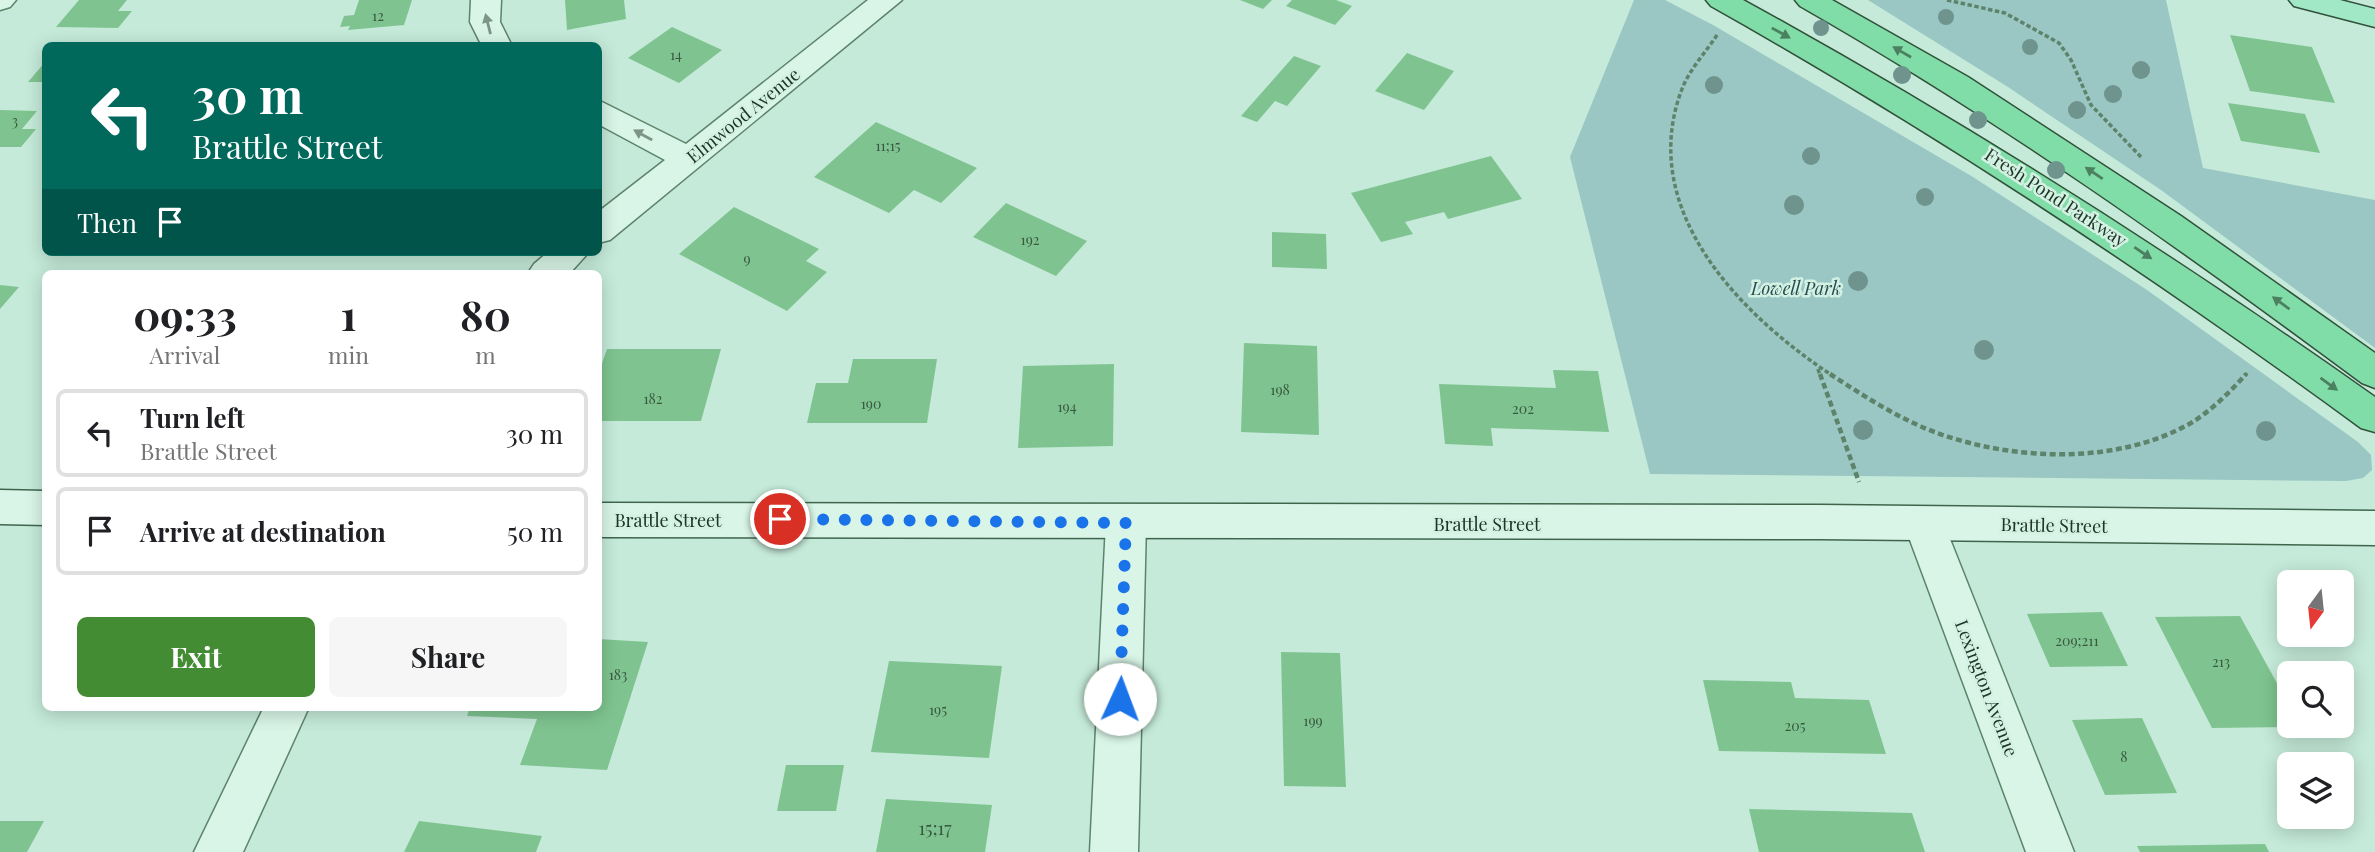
<!DOCTYPE html>
<html lang="en">
<head>
<meta charset="utf-8">
<style>
	body { margin:0; font-family:"Playfair Display",serif; background:#f6f6f6; color:#202124; height:100vh; display:flex; flex-direction:column; font-size:26px; white-space:nowrap }
	* { box-sizing:border-box; margin:0 }
	p { font-size:23px; color:#757577 }
	.icon { flex:none; width:38px; height:38px; fill:none; stroke:currentColor; stroke-width:2; stroke-linecap:round; stroke-linejoin:round }
	.map { position:relative; flex:1; overflow:hidden }
	.sheet { position:absolute; left:42px; top:270px; width:560px; height:441px; display:flex; flex-direction:column; background:#fff; border-radius:10px; box-shadow:0 4px 18px #0003 }
	.sheet>* { flex:none }
	.banner { position:absolute; left:42px; top:42px; width:560px; height:214px; border-radius:10px; box-shadow:0 4px 18px #0003; background:#00695c; color:#fff; overflow:hidden }
	.needle { width:46px; rotate:195deg }
	.fabs { position:absolute; left:2277px; top:570px; display:grid; gap:14px }
	.fabs a { display:grid; place-items:center; width:77px; height:77px; border-radius:10px; background:#fff; box-shadow:0 4px 18px #0003; font-size:35px }
	.pin { position:absolute; display:grid; place-items:center; width:60px; height:60px; color:#fff; margin:-30px; border:4px solid #fff; border-radius:50%; box-shadow:0 2px 7px #0007 }
	.me { position:absolute; width:77px; margin:-38px; rotate:2deg; stroke-linejoin:round; filter:drop-shadow(0 0 5px #0008) }
	.turn { display:flex; align-items:center; gap:24px; height:147px; padding:0 35px; font-size:32px }
	.turn .icon { width:91px; height:91px; stroke-width:2.5 }
	.turn b { display:block; font-size:49px; line-height:60px }
	.then { display:flex; align-items:center; height:66px; padding:0 35px; background:#0003; gap:14px; font-size:26px }
	.eta { display:flex; justify-content:space-evenly; align-items:center; height:119px; text-align:center }
	.eta b { font-size:42px; font-weight:700; line-height:49px }
	.primary-button { display:flex; gap:14px; margin-top:auto; padding:14px 35px }
	.primary-button a { flex:1; height:80px; border-radius:10px; background:#438c33; color:#fff; font-size:28px; font-weight:700; line-height:80px; text-align:center }
	.primary-button a+a { background:#f6f6f6; color:#202124 }
	ul { padding:0; list-style:none }
	li { display:flex; align-items:center; gap:21px; height:88px; margin:0 14px 10px; padding:0 21px; border:4px solid #e0e0e0; border-radius:10px }
	li div { flex:1 }
	li b { display:block; font-size:26px }
	li em { font-style:normal }
	.map>svg:first-child { display:block }
</style>
</head>
<body>
<div class="map">
<svg width="2375" height="852" viewBox="0 0 2375 852">
	<rect width="100%" height="100%" fill="#c5ead9"/>
	<path fill="#9ac7c4" d="M1634 0H1665L1713 25 1973 177 2147 290 2358 442 2371 455 2372 470 2363 478 2346 481 1650 474 1570 157Z
		M1868 0H2166L2203 168 2375 200V348L2161 190 2008 87Z"/>
	<path fill="#7fc490" d="M79 0H127L118 11H132L118 28 56 27Z
		M359 0H412L404 25 348 30 350 26 340 27 344 16 354 15Z
		M565 0H624L626 19 567 30Z
		M1240 0H1272L1263 9Z
		M1292 0H1336L1352 6 1335 25 1286 6Z
		M672 27 722 50 679 83 628 58Z
		M2230 35 2312 47 2335 103 2250 91Z
		M1407 53 1454 71 1424 110 1375 91Z
		M1294 56 1321 66 1287 106 1275 101 1257 122 1241 116Z
		M46 61V82H28Z
		M2228 103 2305 114 2320 153 2241 141Z
		M0 110 37 111 22 129H36L21 147H0Z
		M876 122 977 168 941 203 914 190 889 213 814 177Z
		M1491 156 1522 199 1448 219 1444 212 1405 222 1413 234 1381 242 1351 193Z
		M1006 203 1087 241 1056 276 973 237Z
		M734 207 819 249 806 261 827 272 787 311 679 254Z
		M1272 232 1326 234 1327 269 1272 267Z
		M0 285 19 287 0 309Z
		M1244 343 1317 346 1319 435 1241 432Z
		M607 349H721L701 421H598V375Z
		M853 359H937L927 423H807L816 383H848Z
		M1114 364 1113 446 1018 448 1023 366Z
		M1553 370 1598 371 1609 432 1491 428 1493 446 1445 444 1439 384 1556 388Z
		M2102 612 2128 666 2050 667 2027 614Z
		M2240 616 2289 705V727L2212 728 2155 617Z
		M598 639 648 642 607 770 520 765 537 719 467 716 470 707H598Z
		M1281 652 1340 653 1346 787 1284 786Z
		M889 661 1002 666 989 758 871 752Z
		M1703 680 1791 682 1795 698 1869 700 1886 754 1719 751Z
		M2142 718 2177 793 2105 795 2072 720Z
		M786 765H844L836 811H777Z
		M886 799 992 805 985 852H876Z
		M1749 809 1912 813 1925 852H1759Z
		M0 821H44L27 852H0Z
		M419 821 542 836 536 852H404Z
		M2265 844 2269 852H2140L2137 846Z"/>
	<g fill="none" stroke-linecap="round" stroke-linejoin="round">
		<defs>
			<path id="minor" d="M0 0H16L10 7 0 10Z
				M471 0H501L500 22 512 46H482L470 22Z
				M868 0H902L610 240 598 243V212L665 160 598 124V100L686 144Z
				M548 252H589L570 273H528L534 264Z
				M1126 506 1140 511 1146 523 1138 852H1090L1106 523 1112 511Z
				M1924 507 1938 512 1944 524 2074 852H2026L1904 524 1910 512Z"/>
			<path id="tertiary" d="M264 707H309L243 852H194Z"/>
			<path id="secondary" d="M0 490 46 491V525L0 524Z
				M598 503 1820 505 2375 511V545L1820 539 598 537Z"/>
			<path id="primary" d="M2289 0H2340L2375 9V27L2294 6Z"/>
			<path id="trunk" d="M1706 0H1743C1962 120 2171 253 2375 397V432L2361 428C2152 275 1937 133 1711 6Z
				M1795 0H1832L1968 77 2181 216 2375 353V388L2362 383C2180 248 1997 118 1800 6Z"/>
		</defs>
		<use href="#minor" stroke="#5d836b" stroke-width="3"/>
		<use href="#tertiary" stroke="#5d836b" stroke-width="3"/>
		<use href="#secondary" stroke="#40654c" stroke-width="3"/>
		<use href="#primary" stroke="#31513a" stroke-width="3"/>
		<use href="#trunk" stroke="#31513a" stroke-width="3"/>
		<path stroke="#5d836b" stroke-width="3.5" stroke-dasharray="4.5 2.5" stroke-linecap="butt" d="M1947 0 2005 13 2059 43 2071 60 2091 105 2141 157
			M1717 35C1706 52 1689 70 1682 89 1636 209 1740 315 1833 376
			M1818 369 1820 376
			M2245 376 2247 373"/>
		<path stroke="#5d836b" stroke-width="4.5" stroke-dasharray="6 3.5" stroke-linecap="butt" d="M1820 374 1859 482
			M1830 374C1864 396 1899 419 1937 433 2015 461 2117 465 2191 423 2212 410 2230 392 2246 374"/>
		<use href="#minor" fill="#d8f5e7" fill-rule="evenodd"/>
		<use href="#tertiary" fill="#d8f5e7" fill-rule="evenodd"/>
		<use href="#secondary" fill="#d8f5e7" fill-rule="evenodd"/>
		<use href="#primary" fill="#a1e9c6" fill-rule="evenodd"/>
		<use href="#trunk" fill="#80dda8" fill-rule="evenodd"/>
	</g>
	<g fill="#6f938d">
		<circle cx="1946" cy="17" r="8"/>
		<circle cx="1821" cy="28" r="8"/>
		<circle cx="2030" cy="47" r="8"/>
		<circle cx="2141" cy="70" r="9"/>
		<circle cx="1902" cy="75" r="9"/>
		<circle cx="1714" cy="85" r="9"/>
		<circle cx="2113" cy="94" r="9"/>
		<circle cx="2077" cy="110" r="9"/>
		<circle cx="1978" cy="120" r="9"/>
		<circle cx="1811" cy="156" r="9"/>
		<circle cx="2056" cy="170" r="9"/>
		<circle cx="1925" cy="197" r="9"/>
		<circle cx="1794" cy="205" r="10"/>
		<circle cx="1858" cy="281" r="10"/>
		<circle cx="1984" cy="350" r="10"/>
		<circle cx="1863" cy="430" r="10"/>
		<circle cx="2266" cy="431" r="10"/>
	</g>
	<defs><path id="oneway-solid" d="M-6-.8H1V-3.2L6.5 0L1 3.2V.8H-6Z" transform="scale(1.75)"/></defs>
	<g fill="#7c9586">
		<use href="#oneway-solid" transform="translate(488 24) rotate(-104)"/>
		<use href="#oneway-solid" transform="translate(643 135) rotate(-151)"/>
	</g>
	<g fill="#4b8160">
		<use href="#oneway-solid" transform="translate(1781 33) rotate(29)"/>
		<use href="#oneway-solid" transform="translate(1902 52) rotate(-150)"/>
		<use href="#oneway-solid" transform="translate(2094 173) rotate(-146)"/>
		<use href="#oneway-solid" transform="translate(2143 253) rotate(34)"/>
		<use href="#oneway-solid" transform="translate(2281 303) rotate(-144)"/>
		<use href="#oneway-solid" transform="translate(2329 384) rotate(36)"/>
	</g>
	<g fill="none" stroke-linecap="round" stroke-linejoin="round">
		<path stroke="#1a73e8" stroke-width="12" stroke-dasharray="0 21.6" d="M780 519 1126 523 1120 699"/>
	</g>
	<g text-anchor="middle" dominant-baseline="central" stroke-width="5" stroke-linejoin="round" paint-order="stroke">
		<g font-size="14" fill="#385940">
			<text x="378" y="15">12</text>
			<text x="676" y="54">14</text>
			<text x="15" y="120">3</text>
			<text x="888" y="145">11;15</text>
			<text x="1030" y="239">192</text>
			<text x="747" y="258">9</text>
			<text x="1280" y="389">198</text>
			<text x="653" y="398">182</text>
			<text x="871" y="403">190</text>
			<text x="1067" y="406">194</text>
			<text x="1523" y="408">202</text>
			<text x="2077" y="640">209;211</text>
			<text x="2221" y="661">213</text>
			<text x="618" y="674">183</text>
			<text x="938" y="709">195</text>
			<text x="1313" y="720">199</text>
			<text x="1795" y="725">205</text>
			<text x="2124" y="756">8</text>
		</g>
		<g font-size="18" fill="#203526" stroke="#d4f2e4">
			<text transform="translate(743 115) rotate(-39)">Elmwood Avenue</text>
			<text transform="translate(2056 197) rotate(33)">Fresh Pond Parkway</text>
			<text x="668" y="520">Brattle Street</text>
			<text x="1487" y="524">Brattle Street</text>
			<text transform="translate(2054 525) rotate(1)">Brattle Street</text>
			<text transform="translate(1987 688) rotate(69)">Lexington Avenue</text>
		</g>
		<g font-size="18" font-style="italic" fill="#284c4f" stroke="#d4f2e4">
			<text x="1796" y="288">Lowell Park</text>
		</g>
		<g font-size="18" fill="#385940">
			<text x="935" y="828">15;17</text>
		</g>
	</g>
</svg>
<div class="fabs">
<a><svg class="needle" viewBox="-14 -14 28 28"><path d="M0-13l5 13h-10z" fill="#e53935"/><path d="M0 13l5-13h-10z" fill="#757577"/></svg></a>
<a><svg class="icon" aria-label="search" viewBox="0 0 24 24"><circle cx="10" cy="10" r="6"/><path d="M15 15l6 6"/></svg></a>
<a><svg class="icon" aria-label="layers" viewBox="0 0 24 24"><path d="M12 4l9 5-9 5-9-5zM3 14l9 5 9-5"/></svg></a>
</div>
<div class="pin" style="left:780px;top:519px;background:#d93025"><svg class="icon" aria-label="arrive" viewBox="0 0 24 24"><path d="M6 21V4h12l-3 4 3 4H6"/></svg></div>
<svg class="me" style="left:1120px;top:699px" viewBox="-20 -20 40 40"><circle r="19" fill="#fff"/><path d="M0-13L10 11 0 6-10 11z" fill="#1a73e8"/></svg>
<div class="banner">
<div class="turn"><svg class="icon" aria-label="left" viewBox="0 0 24 24"><path d="M17 20v-9H6M10 6l-5 5 5 5"/></svg><div><b>30 m</b>Brattle Street</div></div>
<div class="then">Then<svg class="icon" aria-label="arrive" viewBox="0 0 24 24"><path d="M6 21V4h12l-3 4 3 4H6"/></svg></div>
</div>
<section class="sheet">
<div class="eta">
<div><b>09:33</b><p>Arrival</p></div>
<div><b>1</b><p>min</p></div>
<div><b>80</b><p>m</p></div>
</div>
<ul>
<li><svg class="icon" aria-label="left" viewBox="0 0 24 24"><path d="M17 20v-9H6M10 6l-5 5 5 5"/></svg><div><b>Turn left</b><p>Brattle Street</p></div><em>30 m</em></li>
<li><svg class="icon" aria-label="arrive" viewBox="0 0 24 24"><path d="M6 21V4h12l-3 4 3 4H6"/></svg><div><b>Arrive at destination</b></div><em>50 m</em></li>
</ul>
<div class="primary-button"><a>Exit</a><a>Share</a></div>
</section>
</div>
</body>
</html>
